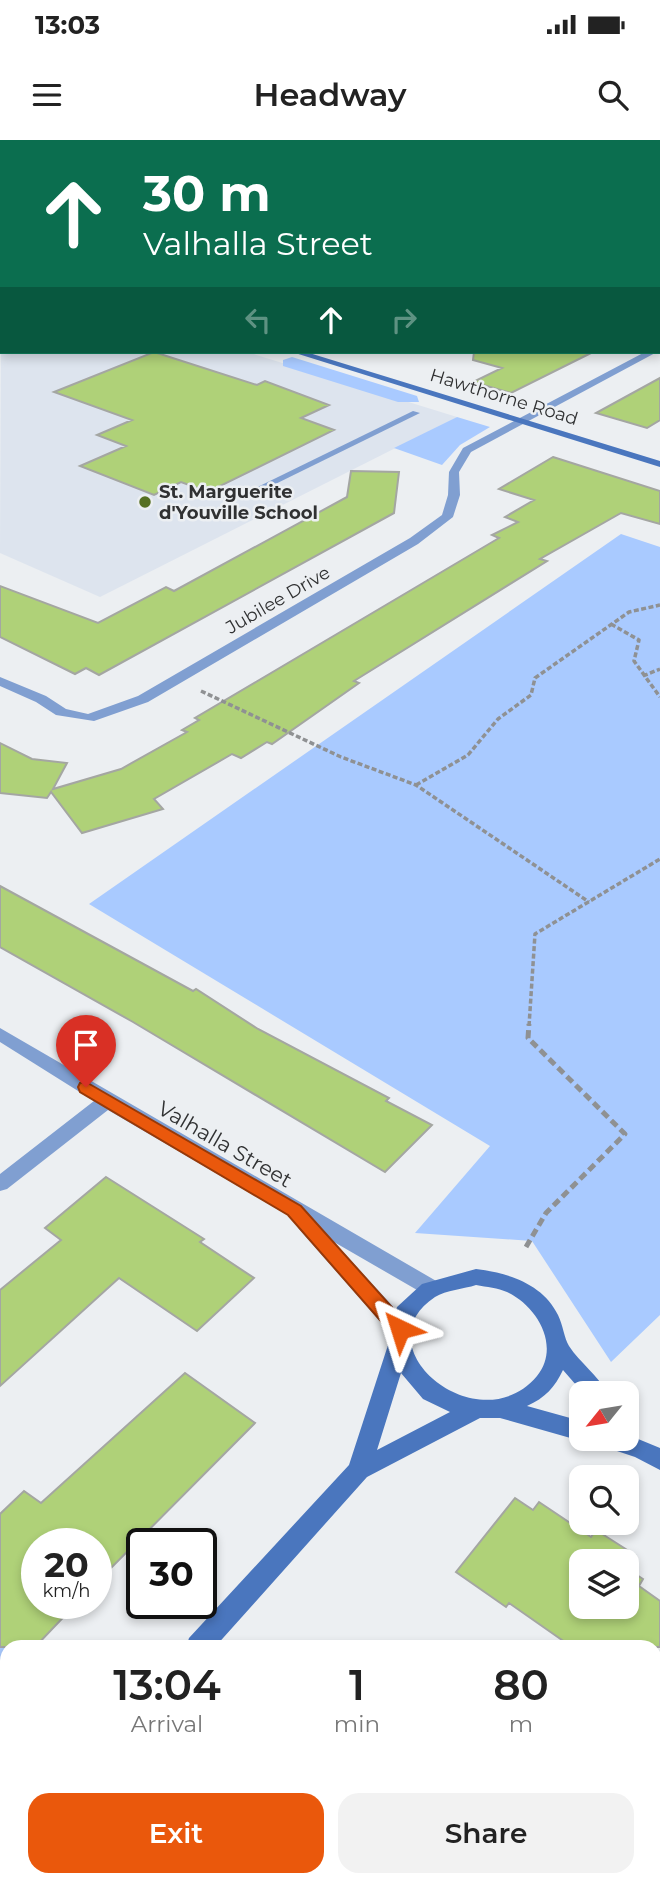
<!DOCTYPE html>
<html lang="en">
<head>
<meta charset="utf-8">
<style>
	body { margin:0; font-family:Montserrat,sans-serif; background:#f2f2f2; color:#222; height:100vh; display:flex; flex-direction:column; font-size:26px; white-space:nowrap }
	* { box-sizing:border-box; margin:0 }
	p { font-size:23px; color:#767676 }
	.icon { flex:none; width:38px; height:38px; fill:none; stroke:currentColor; stroke-width:2; stroke-linecap:round; stroke-linejoin:round }
	.map { position:relative; flex:1; overflow:hidden }
	.drawer { position:absolute; left:0px; top:1500px; width:662px; height:247px; display:flex; flex-direction:column; background:#fff; border-radius:21px 21px 0 0; box-shadow:0 4px 10px #0003 }
	.drawer>* { flex:none }
	.guide { position:absolute; left:0px; top:0px; width:662px; height:214px; box-shadow:0 4px 10px #0003; background:#0b6e4f; color:#fff; overflow:hidden }
	.needle { width:46px; rotate:240deg }
	.tools { position:absolute; left:569px; top:1241px; display:grid; gap:14px }
	.tools a { display:grid; place-items:center; width:70px; height:70px; border-radius:14px; background:#fff; box-shadow:0 4px 10px #0003; font-size:35px }
	.speed { position:absolute; left:21px; top:1388px; display:flex; gap:14px; font-size:35px; font-weight:700; text-align:center }
	.speed>* { display:grid; place-content:center; width:91px; height:91px; border-radius:50%; background:#fff; box-shadow:0 4px 10px #0003; line-height:1 }
	.speed small { font-size:18px; font-weight:400 }
	.speed .limit { border:4px solid #111; border-radius:10px; background:#fff; color:#111 }
	.pin { position:absolute; display:grid; place-items:center; width:60px; height:60px; color:#fff; margin:-72px -30px; border-radius:50% 50% 50% 0; rotate:-45deg; box-shadow:0 0 7px #0007 }
	.pin .icon { rotate:45deg }
	.me { position:absolute; width:77px; margin:-38px; rotate:319deg; stroke-linejoin:round; filter:drop-shadow(0 0 5px #0008) }
	.turn { display:flex; align-items:center; gap:24px; height:147px; padding:0 28px; font-size:32px }
	.turn .icon { width:91px; height:91px; stroke-width:2.5 }
	.turn b { display:block; font-size:49px; line-height:60px }
	.lanes { display:flex; align-items:center; height:66px; padding:0 28px; background:#0003; justify-content:center; gap:35px; direction:ltr }
	.lanes .off { opacity:.35 }
	.eta { display:flex; justify-content:space-evenly; align-items:center; height:119px; text-align:center }
	.eta b { font-size:42px; font-weight:600; line-height:49px }
	.cta { display:flex; gap:14px; margin-top:auto; padding:14px 28px }
	.cta a { flex:1; height:80px; border-radius:21px; background:#ea580c; color:#fff; font-size:28px; font-weight:600; line-height:80px; text-align:center }
	.cta a+a { background:#f2f2f2; color:#222 }
	.status { display:flex; justify-content:space-between; align-items:center; height:49px; padding:0 35px; background:#fff; direction:ltr }
	.status svg { height:19px; fill:currentColor }
	header { display:flex; justify-content:space-between; align-items:center; height:91px; padding:0 28px; background:#fff; font-size:32px; font-weight:600 }
	.map>svg:first-child { display:block }
</style>
</head>
<body>
<div class="status"><b>13:03</b><svg viewBox="0 0 49 12"><path d="M0 12V9h3v3zM5 12V6h3v6zM10 12V3h3v9zM15 12V0h3v12zM26 1h20v11H26zM47 4h2v5h-2z"/></svg></div>
<header><svg class="icon" aria-label="menu" viewBox="0 0 24 24"><path d="M4 6h16M4 12h16M4 18h16"/></svg>Headway<svg class="icon" aria-label="search" viewBox="0 0 24 24"><circle cx="10" cy="10" r="6"/><path d="M15 15l6 6"/></svg></header>
<div class="map">
<svg width="660" height="1746" viewBox="0 0 660 1746">
	<rect width="100%" height="100%" fill="#eceff2"/>
	<path fill="#dde4ee" d="M1 178 2 212H247L457 277 100 457 0 413Z"/>
	<path fill="#a9caff" d="M292 217 417 256 419 262H398L283 226V220Z
		M457 277 490 287 460 305 442 325 394 308Z
		M621 394 660 407V1175L611 1222 532 1101 415 1093 490 1006 89 764Z
		M0 1470 47 1507H7V1602L0 1610Z"/>
	<path fill="#afd178" stroke="#a4a6a2" stroke-width="2" d="M154 212 257 245 265 241 329 265 301 278 334 290 208 352 181 342 154 355 80 326 126 306 97 295 132 280 54 252Z
		M474 212H593L511 253 473 242 502 228 473 220Z
		M660 238V280L647 288 596 273Z
		M553 317 660 351V384L621 373 540 419 547 421 354 541 359 543 272 604 267 602 241 618 232 614 154 659 163 669 82 693 51 652 47 658 0 653V603L32 619 67 623 53 649 121 629 187 592 182 590 199 580 195 578 499 398 492 395 518 382 505 377 534 360 499 349Z
		M351 331 399 332 394 373 99 535 86 528 75 534 0 497V446L98 483 166 447 174 451 347 357Z
		M0 746 193 851 196 849 258 889 389 958 386 961 432 985 385 1032 133 882 0 807Z
		M106 1037 204 1099 200 1102 254 1138 197 1191 119 1138 0 1246V1150L61 1100 45 1088Z
		M185 1233 255 1283 96 1443V1404H37V1463H77L35 1507H0V1374L24 1351 41 1363Z
		M515 1358 533 1370 539 1362 591 1397 596 1390 635 1415 626 1428V1421H581V1466H626V1428L643 1439 639 1446 660 1461V1507H572L509 1463 506 1467 456 1432Z"/>
	<g fill="none" stroke-linecap="round" stroke-linejoin="round">
		<path stroke="#8f9193" stroke-width="3.5" stroke-dasharray="5 2.5" stroke-linecap="butt" d="M611 484 639 500 634 521 660 557
			M643 536 660 529
			M201 551 341 617 416 645 589 762
			M416 645 468 615 498 579 531 555 535 538 629 472 660 465
			M529 886 535 794 660 719"/>
		<path stroke="#8f9193" stroke-width="5" stroke-dasharray="8 4.5" stroke-linecap="butt" d="M526 1107 546 1073 625 994 528 898 529 884"/>
		<path fill="#809fd1" fill-rule="evenodd" d="M413 271 420 273 243 360 235 358Z"/>
		<path fill="#809fd1" fill-rule="evenodd" d="M34 0H45L32 2Z
			M492 0H501L502 2H494Z
			M0 9H2L0 14Z
			M645 212H657L471 312 459 332 460 355 453 377 418 404 148 562 94 581 56 575 36 562 0 546V537L46 556 66 569 88 574 138 556 410 398 442 375 448 355 449 332 463 308Z
			M0 888 438 1142 441 1148 438 1154 431 1156 424 1154 334 1102 408 1183 411 1189 408 1195 400 1198 392 1195 299 1089 296 1084 298 1081 108 970 7 1049 0 1051V1034L94 961 0 902Z
			M188 1740H220L223 1746H191Z"/>
		<path fill="#4a76be" fill-rule="evenodd" d="M279 0H290L277 2Z
			M0 102H2L0 107Z
			M0 132 2 133V139L0 138Z
			M292 212H306L660 321V327Z
			M476 1129C509 1133 543 1144 558 1175 563 1185 564 1198 569 1206 580 1223 598 1235 607 1253H583L563 1230C555 1247 545 1258 527 1266L581 1281V1298H587L581 1301 500 1278H480L367 1337 215 1507H186L189 1498 349 1325 389 1202 397 1167 422 1144ZM476 1145C487 1147 498 1148 507 1152 537 1166 561 1206 537 1236 479 1305 359 1207 435 1157 446 1150 464 1149 476 1145ZM401 1233 423 1259 450 1272 377 1310Z
			M626 1294 660 1308V1330L635 1317 599 1305 596 1298H626Z
			M7 1702V1735L0 1738V1705Z"/>
	</g>
	<path fill="#ea580c" stroke="#983908" stroke-width="2" d="M86 942 301 1066 407 1184 409 1189 407 1195H393L288 1075 80 952 78 947 80 943Z"/>
	<circle fill="#567022" stroke="#eceff2" stroke-width="2.5" cx="145" cy="362" r="7"/>
	<g text-anchor="middle" dominant-baseline="central" stroke-width="5" stroke-linejoin="round" paint-order="stroke">
		<g font-size="18" fill="#303132" stroke="#eceff2">
			<text transform="translate(504 257) rotate(17)">Hawthorne Road</text>
			<text transform="translate(278 460) rotate(-30)">Jubilee Drive</text>
		</g>
		<g font-size="18" font-weight="bold" fill="#303132" stroke="#eceff2" text-anchor="start">
			<text x="159" y="352">St. Marguerite<tspan x="159" dy="21">d'Youville School</tspan></text>
		</g>
		<g font-size="21" fill="#303132" stroke="#eceff2">
			<text transform="translate(225 1004) rotate(30)">Valhalla Street</text>
		</g>
	</g>
</svg>
<div class="tools">
<a><svg class="needle" viewBox="-14 -14 28 28"><path d="M0-13l5 13h-10z" fill="#e53935"/><path d="M0 13l5-13h-10z" fill="#767676"/></svg></a>
<a><svg class="icon" aria-label="search" viewBox="0 0 24 24"><circle cx="10" cy="10" r="6"/><path d="M15 15l6 6"/></svg></a>
<a><svg class="icon" aria-label="layers" viewBox="0 0 24 24"><path d="M12 4l9 5-9 5-9-5zM3 14l9 5 9-5"/></svg></a>
</div>
<div class="speed"><div>20<small>km/h</small></div><div class="limit">30</div></div>
<div class="pin" style="left:86px;top:947px;background:#d93025"><svg class="icon" aria-label="arrive" viewBox="0 0 24 24"><path d="M6 21V4h12l-3 4 3 4H6"/></svg></div>
<svg class="me" style="left:400px;top:1189px" viewBox="-20 -20 40 40"><path d="M0-17L14 15 0 8-14 15z" fill="#ea580c" stroke="#fff" stroke-width="4"/></svg>
<div class="guide">
<div class="turn"><svg class="icon" aria-label="ahead" viewBox="0 0 24 24"><path d="M12 20V5M6 11l6-6 6 6"/></svg><div><b>30 m</b>Valhalla Street</div></div>
<div class="lanes"><svg class="icon off" aria-label="left" viewBox="0 0 24 24"><path d="M17 20v-9H6M10 6l-5 5 5 5"/></svg><svg class="icon" aria-label="ahead" viewBox="0 0 24 24"><path d="M12 20V5M6 11l6-6 6 6"/></svg><svg class="icon off" aria-label="right" viewBox="0 0 24 24"><path d="M7 20v-9h11M14 6l5 5-5 5"/></svg></div>
</div>
<section class="drawer">
<div class="eta">
<div><b>13:04</b><p>Arrival</p></div>
<div><b>1</b><p>min</p></div>
<div><b>80</b><p>m</p></div>
</div>
<div class="cta"><a>Exit</a><a>Share</a></div>
</section>
</div>
</body>
</html>
